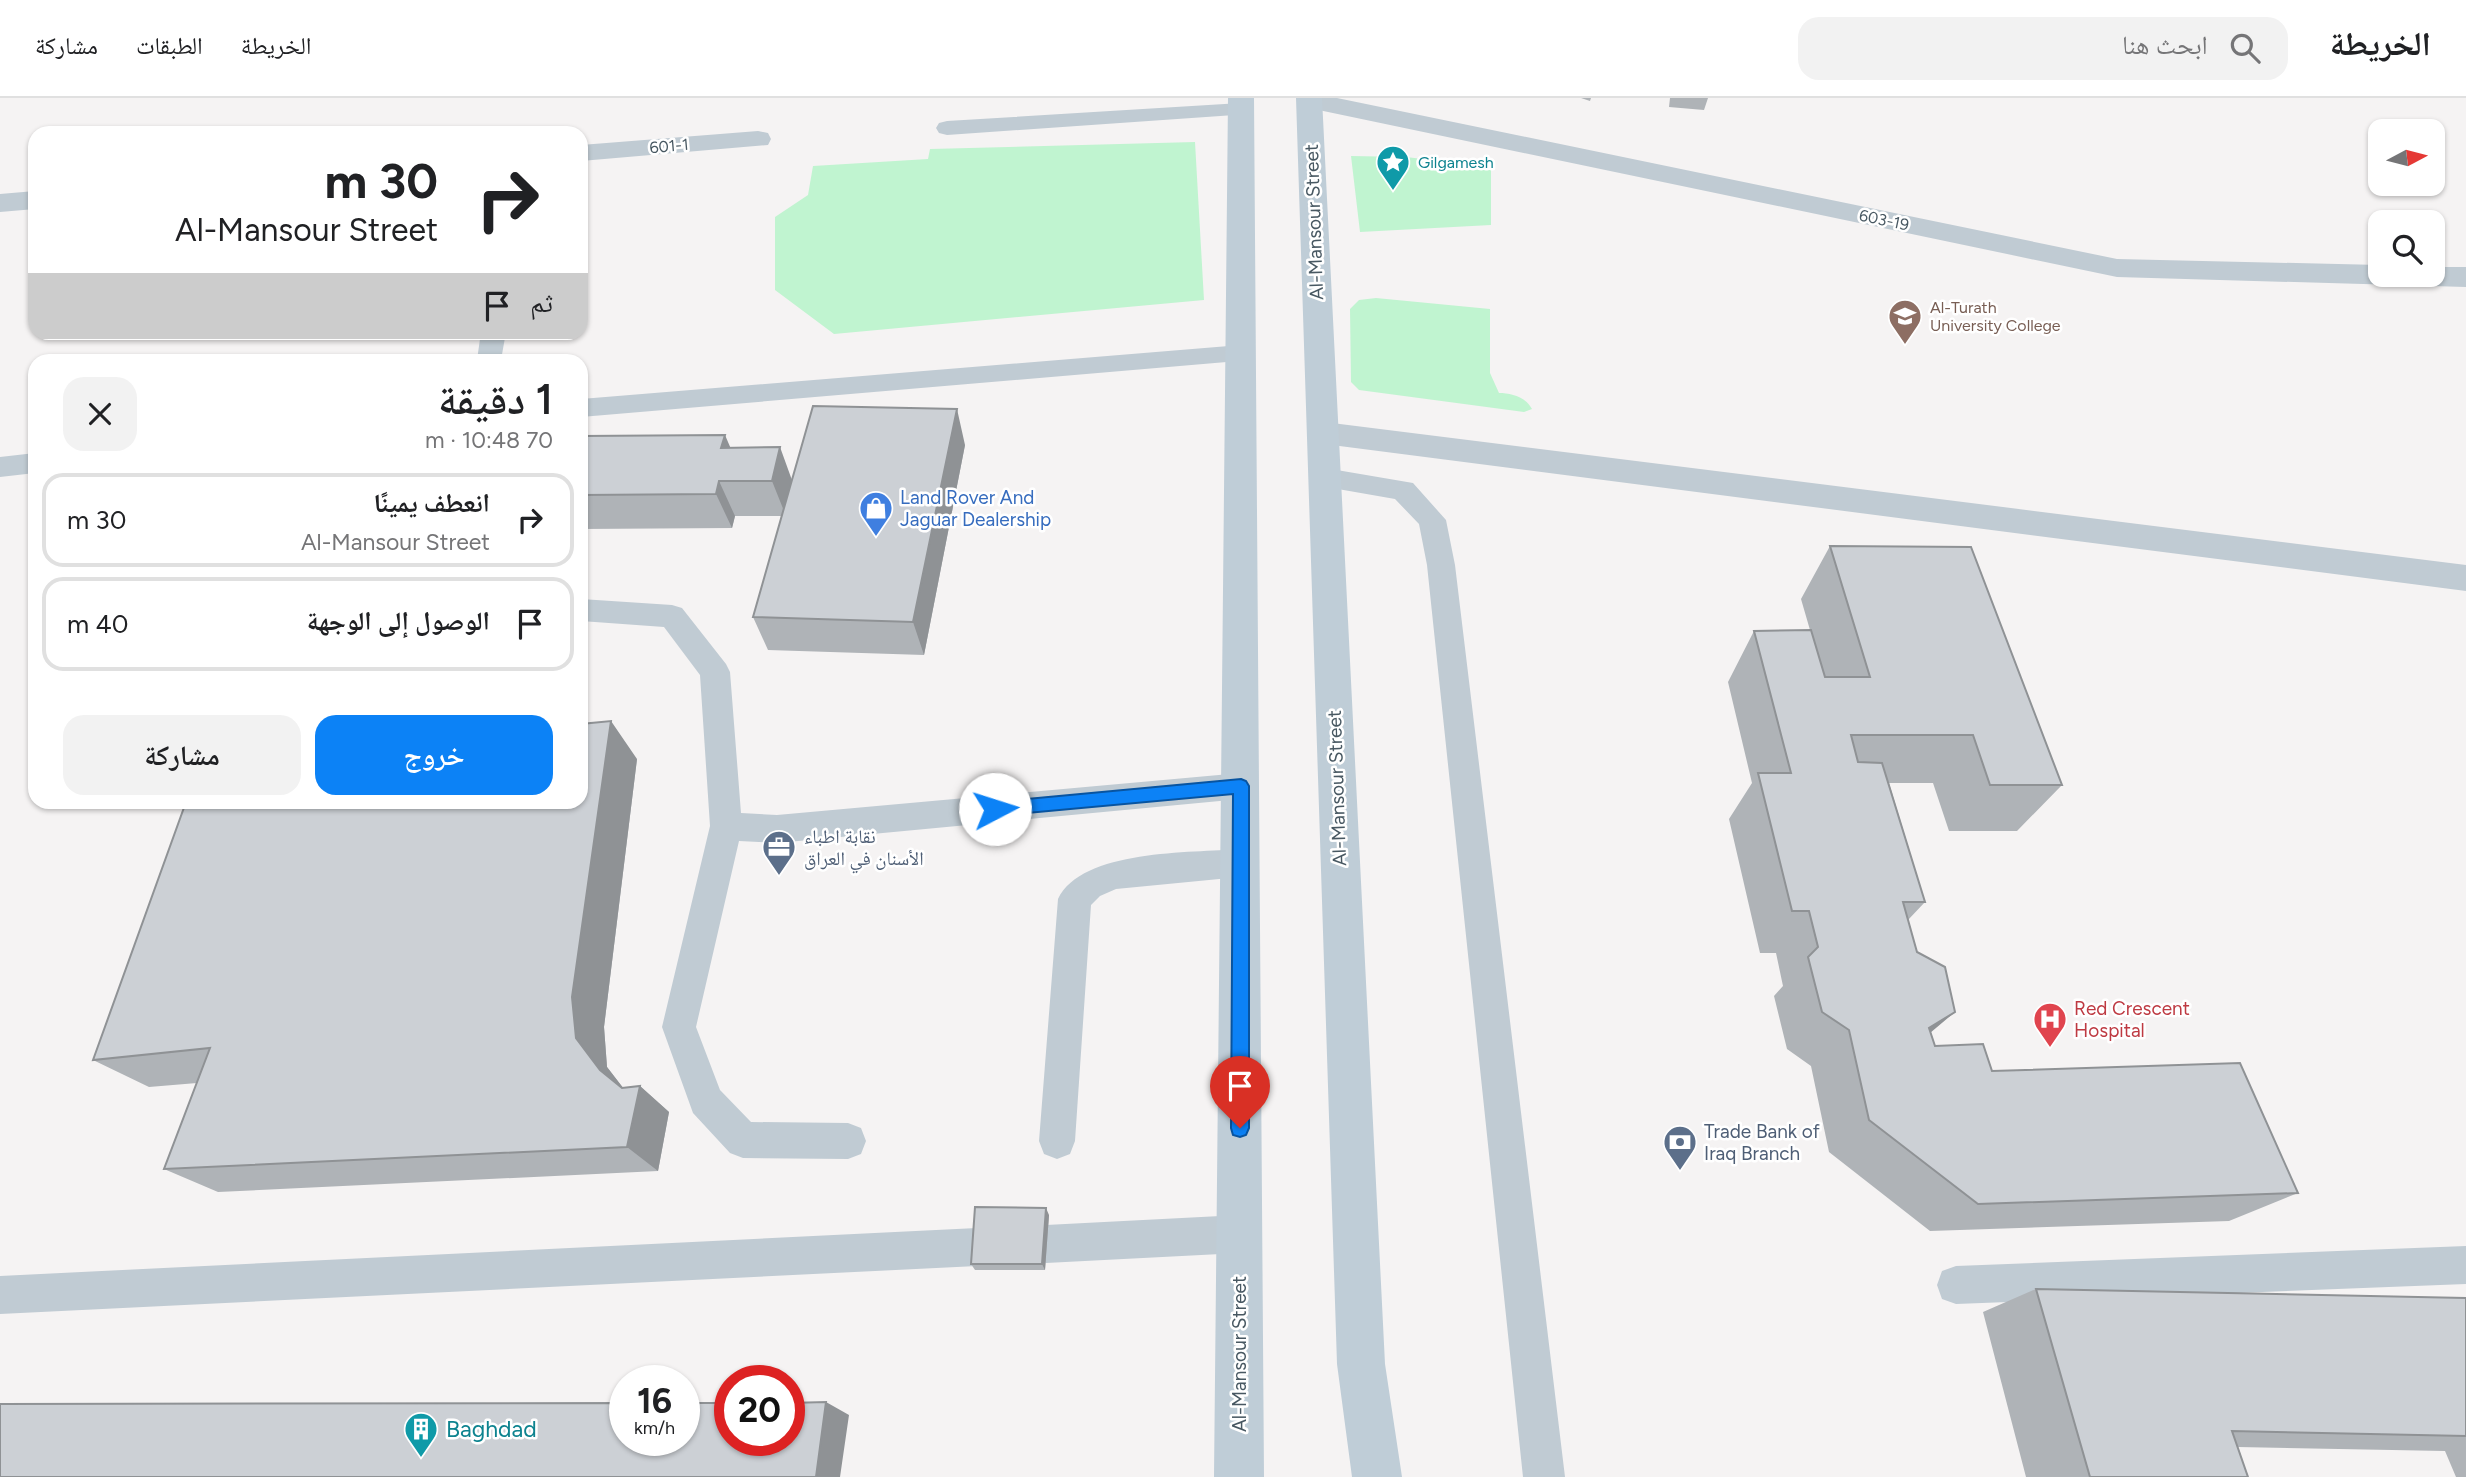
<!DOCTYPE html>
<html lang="ar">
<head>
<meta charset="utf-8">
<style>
	body { margin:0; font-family:Figtree,"Noto Naskh Arabic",sans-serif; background:#f2f2f2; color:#202124; direction:rtl; height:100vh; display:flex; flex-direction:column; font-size:26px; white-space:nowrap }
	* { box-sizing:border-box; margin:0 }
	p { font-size:23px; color:#757577 }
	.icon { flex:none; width:38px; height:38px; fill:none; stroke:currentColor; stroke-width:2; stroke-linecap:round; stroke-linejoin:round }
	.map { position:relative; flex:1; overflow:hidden; direction:ltr }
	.details { position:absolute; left:28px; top:256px; width:560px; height:455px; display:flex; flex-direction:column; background:#fff; border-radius:21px; box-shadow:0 2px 5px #0004; direction:rtl }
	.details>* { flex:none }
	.hud { position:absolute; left:28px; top:28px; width:560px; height:214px; border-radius:21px; box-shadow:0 2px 5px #0004; direction:rtl; background:#fff; color:#202124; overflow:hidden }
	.needle { width:46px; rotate:83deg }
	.controls { position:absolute; left:2368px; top:21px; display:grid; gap:14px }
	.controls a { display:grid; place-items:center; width:77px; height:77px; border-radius:14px; background:#fff; box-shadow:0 2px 5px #0004; font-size:35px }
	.speed { position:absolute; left:609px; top:1267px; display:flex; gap:14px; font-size:35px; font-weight:700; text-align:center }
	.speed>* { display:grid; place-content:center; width:91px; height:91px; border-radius:50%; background:#fff; box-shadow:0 2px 5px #0004; line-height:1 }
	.speed small { font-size:18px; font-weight:400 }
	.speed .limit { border:10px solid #d22; background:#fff; color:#111 }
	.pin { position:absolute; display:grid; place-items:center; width:60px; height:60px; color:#fff; margin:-72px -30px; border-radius:50% 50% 50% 0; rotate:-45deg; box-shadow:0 0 7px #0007 }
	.pin .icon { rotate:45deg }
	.me { position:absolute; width:77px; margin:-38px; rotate:85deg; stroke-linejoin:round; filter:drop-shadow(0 0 5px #0008) }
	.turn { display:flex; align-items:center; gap:24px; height:147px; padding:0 35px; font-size:32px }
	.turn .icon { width:91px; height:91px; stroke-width:2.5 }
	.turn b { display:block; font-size:49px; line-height:60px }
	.then { display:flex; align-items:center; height:66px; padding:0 35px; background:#0003; gap:14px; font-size:26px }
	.round { display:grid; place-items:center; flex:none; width:74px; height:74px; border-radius:21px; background:#f2f2f2 }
	.overview { display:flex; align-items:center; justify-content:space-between; height:119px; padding:0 35px }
	h1 { font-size:42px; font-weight:600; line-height:52px }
	.cta { display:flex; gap:14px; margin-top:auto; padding:14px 35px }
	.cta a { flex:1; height:80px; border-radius:21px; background:#0c82f6; color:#fff; font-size:28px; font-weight:600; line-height:80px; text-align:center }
	.cta a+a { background:#f2f2f2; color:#202124 }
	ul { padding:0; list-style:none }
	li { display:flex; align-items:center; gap:21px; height:94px; margin:0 14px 10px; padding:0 21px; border:4px solid #e0e0e0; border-radius:21px }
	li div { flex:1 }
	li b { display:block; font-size:26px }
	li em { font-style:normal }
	header { display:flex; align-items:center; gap:42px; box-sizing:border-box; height:98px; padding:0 35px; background:#fff; border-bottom:2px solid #e0e0e0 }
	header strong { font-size:33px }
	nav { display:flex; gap:38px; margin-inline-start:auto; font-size:24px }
	.search { width:490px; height:63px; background:#f2f2f2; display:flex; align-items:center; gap:18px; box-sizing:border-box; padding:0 24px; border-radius:21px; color:#757577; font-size:26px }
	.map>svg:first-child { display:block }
</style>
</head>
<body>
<header>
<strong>الخريطة</strong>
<div class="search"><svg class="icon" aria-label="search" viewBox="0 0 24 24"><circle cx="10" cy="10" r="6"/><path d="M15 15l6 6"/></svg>ابحث هنا</div>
<nav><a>الخريطة</a><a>الطبقات</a><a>مشاركة</a></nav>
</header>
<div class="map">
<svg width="2466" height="1379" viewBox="0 0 2466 1379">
	<rect width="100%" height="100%" fill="#f5f3f3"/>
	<path fill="#c0f4d0" d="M1195 44 1204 202 834 236 775 192V119L808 97 813 68 928 61 930 51Z
		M1351 58 1406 59 1491 69V127L1360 134Z
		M1376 200 1490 211V275L1499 295C1511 295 1526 299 1532 311L1524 314 1359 292 1351 284 1350 211 1359 202Z"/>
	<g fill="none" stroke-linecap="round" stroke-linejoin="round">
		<path fill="#c0cbd3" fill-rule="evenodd" d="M1241 5 1249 6 1252 11 1249 16 947 37 939 35 936 30 939 25 947 23Z
			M481 234H506L501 262H477Z
			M1241 247 1250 250 1254 256 1250 262 581 319V301Z
			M35 355V375L0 379V359Z
			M1325 370 1413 385 1446 422 1455 467 1565 1379H1523L1427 467 1419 426 1395 401 1315 387 1312 380 1315 373Z
			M581 501 672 507 682 510 726 566 730 574 741 715 777 717 1241 675 1252 679 1257 688 1252 697 1241 701 777 745 739 743 696 929 720 992 751 1024 848 1025 861 1030 866 1043 861 1056 848 1061 743 1060 730 1055 693 1015 662 929 710 728 700 577 664 529 581 523Z
			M1240 751 1252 755 1256 765 1252 775 1240 779 1116 791 1100 798 1091 807 1075 1043 1070 1056 1057 1061 1044 1056 1039 1043 1058 801C1082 751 1191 755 1240 751Z
			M1240 1117 1253 1123 1259 1136 1253 1149 1240 1155 1046 1165 1033 1159 1027 1146 1033 1133 1046 1127Z
			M977 1130 991 1135 996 1149 991 1163 977 1168 0 1216V1178Z
			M2466 1148V1186L1956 1206 1942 1201 1937 1187 1942 1173 1956 1168Z"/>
		<path fill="#c0cbd3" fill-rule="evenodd" d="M1297 0H1337L2117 161 2380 167V177H2432V169H2466V189L2117 179 1309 10 1300 8Z
			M758 33 768 35 771 41 768 47 581 63V47Z
			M35 93V111L0 114V96Z
			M1324 324 2466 467V493L1324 346 1313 343 1308 335 1313 327Z"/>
		<path fill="#bfcdd7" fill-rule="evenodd" d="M1228 0H1254L1264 1379H1214Z
			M1296 0H1322L1385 1266 1402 1379H1352L1337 1266Z"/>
	</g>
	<path fill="#afb3b7" d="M1581 0H1591L1590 3Z
		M1670 0H1708L1704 12 1669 9Z
		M581 338 731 350 792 381 965 347 924 557 768 552 753 519 782 418H735L732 430 581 431Z
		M1830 448 2062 687 2017 733H1949L1933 685H1889L1925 804 1908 822 1931 935 1935 948 1992 973 2298 1095 2229 1123 1930 1133 1829 1054 1811 968 1787 951 1774 898 1783 888 1776 855H1760L1729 721 1752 685 1728 584 1754 533 1810 532 1801 501Z
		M637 661 604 929 607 969 623 990 640 988 669 1014 658 1073 218 1094 164 1071 197 985 149 989 93 962Z
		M1049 1117 1045 1172H975L971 1166Z
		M2036 1191 2466 1200V1379H2456L2445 1353 2238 1349 2248 1379H2026L1983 1214Z"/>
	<path fill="#8f9295" d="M957 311 965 347 924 557 913 524Z
		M725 337 740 372 721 350Z
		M780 349 793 385 786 418 772 383Z
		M719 383 735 418 732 430 716 396Z
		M611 623 637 661 604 929 607 969 631 1000 600 972 576 940 572 899Z
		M1955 914 1911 951 1929 930Z
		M640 988 669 1014 658 1073 627 1049Z
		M1046 1110 1049 1117 1045 1172 1042 1166Z
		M826 1304 849 1317 840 1379H816Z"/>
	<path fill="#ccd0d5" stroke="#8f9295" stroke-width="2" d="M813 308 957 311 913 524 753 519Z
		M725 337 721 350 780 349 772 383H719L716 396 581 397V338Z
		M1830 448 1971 449 2062 687H1990L1973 637H1851L1858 664 1882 665 1925 804H1903L1917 854 1945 869 1955 914 1929 930 1935 948 1983 946 1992 973 2240 965 2298 1095 1978 1106 1869 1022 1849 932 1822 914 1808 859 1818 849 1809 813H1792L1758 675H1791L1754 533 1811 532 1825 579H1870Z
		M611 623 572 899 576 940 600 972 622 990 640 988 627 1049 164 1071 210 950 93 962 186 704H581V626Z
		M975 1109 1046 1110 1042 1166H971Z
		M2036 1191 2466 1200V1338L2232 1333 2248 1379H2090Z
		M826 1304 816 1379H0V1306L625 1305V1342H684V1305H730V1342H789V1305Z"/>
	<path fill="#0c82f6" stroke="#0854a0" stroke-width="2" d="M1241 681 1246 683 1249 688V1030L1246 1037 1240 1039 1233 1037 1231 1030 1233 696 995 718 990 716 987 711 990 706 995 704Z"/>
	<defs>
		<symbol id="sight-pin" viewBox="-11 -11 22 30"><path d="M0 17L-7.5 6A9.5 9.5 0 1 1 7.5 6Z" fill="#0f9aa8" stroke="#fff"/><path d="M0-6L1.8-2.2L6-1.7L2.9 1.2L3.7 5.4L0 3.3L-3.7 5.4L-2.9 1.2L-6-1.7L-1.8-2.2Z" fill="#fff"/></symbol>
		<symbol id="university-pin" viewBox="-11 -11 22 30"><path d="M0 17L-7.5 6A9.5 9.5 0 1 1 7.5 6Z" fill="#8d6e63" stroke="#fff"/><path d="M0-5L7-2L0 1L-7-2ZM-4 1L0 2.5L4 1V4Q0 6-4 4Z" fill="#fff"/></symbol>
		<symbol id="shop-pin" viewBox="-11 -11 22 30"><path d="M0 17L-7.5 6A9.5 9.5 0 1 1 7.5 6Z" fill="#3f7fe0" stroke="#fff"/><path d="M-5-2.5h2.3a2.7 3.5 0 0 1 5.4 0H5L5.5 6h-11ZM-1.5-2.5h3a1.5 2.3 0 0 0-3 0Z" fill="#fff"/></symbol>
		<symbol id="office-pin" viewBox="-11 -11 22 30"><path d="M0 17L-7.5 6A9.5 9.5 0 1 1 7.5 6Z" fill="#5c6f8a" stroke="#fff"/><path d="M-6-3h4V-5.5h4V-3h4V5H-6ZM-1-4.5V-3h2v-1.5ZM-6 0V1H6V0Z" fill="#fff"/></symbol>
		<symbol id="hospital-pin" viewBox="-11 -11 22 30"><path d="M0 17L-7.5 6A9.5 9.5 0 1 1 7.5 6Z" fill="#e0444e" stroke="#fff"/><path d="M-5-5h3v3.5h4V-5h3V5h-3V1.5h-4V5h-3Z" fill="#fff"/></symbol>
		<symbol id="bank-pin" viewBox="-11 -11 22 30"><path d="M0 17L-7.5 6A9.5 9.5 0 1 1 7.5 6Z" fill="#5c6f8a" stroke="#fff"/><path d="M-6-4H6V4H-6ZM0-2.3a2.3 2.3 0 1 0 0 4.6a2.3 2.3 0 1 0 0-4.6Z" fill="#fff"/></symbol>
		<symbol id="building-pin" viewBox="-11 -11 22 30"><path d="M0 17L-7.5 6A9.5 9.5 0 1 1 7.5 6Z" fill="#0f9aa8" stroke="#fff"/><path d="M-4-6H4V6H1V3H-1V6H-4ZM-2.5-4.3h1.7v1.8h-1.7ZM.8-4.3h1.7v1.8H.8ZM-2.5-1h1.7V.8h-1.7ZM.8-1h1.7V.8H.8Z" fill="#fff"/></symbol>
	</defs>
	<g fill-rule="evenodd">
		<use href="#sight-pin" x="1374" y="45" width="38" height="52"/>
		<use href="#university-pin" x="1886" y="199" width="38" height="52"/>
		<use href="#shop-pin" x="857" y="391" width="38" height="52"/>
		<use href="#office-pin" x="760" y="730" width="38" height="52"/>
		<use href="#hospital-pin" x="2031" y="902" width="38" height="52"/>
		<use href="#bank-pin" x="1661" y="1025" width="38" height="52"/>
		<use href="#building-pin" x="402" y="1312" width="38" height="52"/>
	</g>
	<g text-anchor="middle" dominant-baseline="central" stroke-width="5" stroke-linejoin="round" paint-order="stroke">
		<g font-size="16" fill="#485862" stroke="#fff">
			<text transform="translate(669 48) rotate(-5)">601-1</text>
			<text transform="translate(1884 122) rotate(12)">603-19</text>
		</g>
		<g font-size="16" fill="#0d838f" stroke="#fff" text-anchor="start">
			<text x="1418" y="64">Gilgamesh</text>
		</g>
		<g font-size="16" fill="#785e54" stroke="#fff" text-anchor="start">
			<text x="1930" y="209">Al-Turath<tspan x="1930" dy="18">University College</tspan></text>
		</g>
		<g font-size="19" fill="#485862" stroke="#fff">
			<text transform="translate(1314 124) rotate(-92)">Al-Mansour Street</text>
			<text transform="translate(1337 690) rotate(-92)">Al-Mansour Street</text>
			<text transform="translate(1239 1256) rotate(-90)">Al-Mansour Street</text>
		</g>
		<g font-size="19" fill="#366cbe" stroke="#fff" text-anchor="start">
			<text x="900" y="399">Land Rover And<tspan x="900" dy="22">Jaguar Dealership</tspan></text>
		</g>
		<g font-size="19" fill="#4e5e75" stroke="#fff" text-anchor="start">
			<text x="804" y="738">نقابة اطباء<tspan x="804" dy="22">الأسنان في العراق</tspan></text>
			<text x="1704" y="1033">Trade Bank of<tspan x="1704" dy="22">Iraq Branch</tspan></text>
		</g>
		<g font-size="19" fill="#be3a42" stroke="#fff" text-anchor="start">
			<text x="2074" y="910">Red Crescent<tspan x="2074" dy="22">Hospital</tspan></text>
		</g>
		<g font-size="23" fill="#0d838f" stroke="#fff" text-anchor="start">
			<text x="446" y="1331">Baghdad</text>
		</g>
	</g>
</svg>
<div class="controls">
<a><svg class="needle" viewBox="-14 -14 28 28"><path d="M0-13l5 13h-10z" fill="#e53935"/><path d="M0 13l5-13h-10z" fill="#757577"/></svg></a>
<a><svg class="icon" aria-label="search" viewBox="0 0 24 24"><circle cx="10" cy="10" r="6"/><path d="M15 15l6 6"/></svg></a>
</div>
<div class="speed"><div>16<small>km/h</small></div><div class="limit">20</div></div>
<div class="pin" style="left:1240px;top:1030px;background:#d93025"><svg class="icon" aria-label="arrive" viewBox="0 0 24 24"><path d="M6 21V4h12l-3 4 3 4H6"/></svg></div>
<svg class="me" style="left:995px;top:711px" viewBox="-20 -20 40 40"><circle r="19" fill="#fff"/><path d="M0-13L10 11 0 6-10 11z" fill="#0c82f6"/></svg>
<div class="hud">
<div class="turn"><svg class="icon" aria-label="right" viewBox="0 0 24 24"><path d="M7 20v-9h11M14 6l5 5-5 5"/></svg><div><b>30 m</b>Al-Mansour Street</div></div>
<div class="then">ثم<svg class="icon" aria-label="arrive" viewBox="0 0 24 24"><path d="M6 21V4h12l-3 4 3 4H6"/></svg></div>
</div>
<section class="details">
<div class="overview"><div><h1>1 دقيقة</h1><p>70 m · 10:48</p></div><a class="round"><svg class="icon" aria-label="close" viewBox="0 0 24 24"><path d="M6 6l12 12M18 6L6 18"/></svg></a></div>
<ul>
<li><svg class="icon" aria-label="right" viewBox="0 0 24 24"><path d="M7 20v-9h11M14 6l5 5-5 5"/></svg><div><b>انعطف يمينًا</b><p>Al-Mansour Street</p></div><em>30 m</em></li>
<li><svg class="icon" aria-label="arrive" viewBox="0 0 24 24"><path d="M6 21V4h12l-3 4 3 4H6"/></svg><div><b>الوصول إلى الوجهة</b></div><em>40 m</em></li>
</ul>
<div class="cta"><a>خروج</a><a>مشاركة</a></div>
</section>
</div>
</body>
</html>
